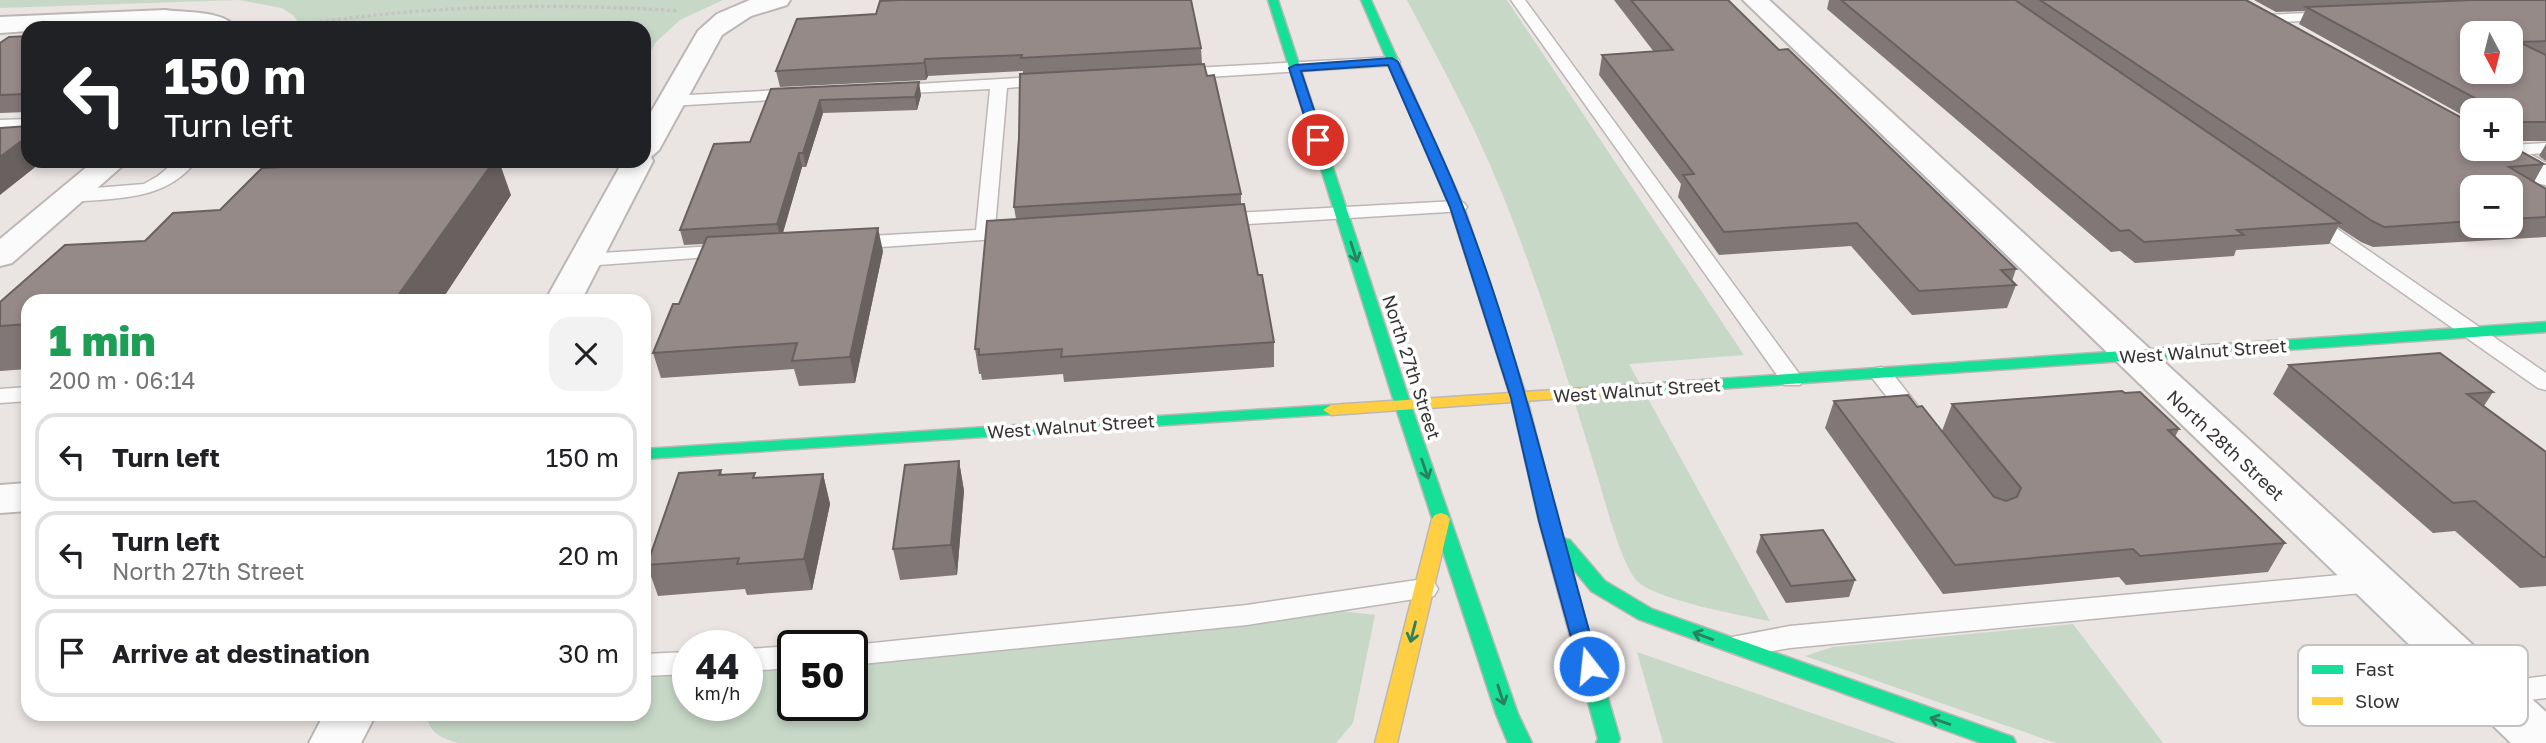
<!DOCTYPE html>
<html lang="en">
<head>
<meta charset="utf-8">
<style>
	body { margin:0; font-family:"Golos Text",sans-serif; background:#f2f2f2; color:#202124; height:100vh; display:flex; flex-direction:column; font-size:26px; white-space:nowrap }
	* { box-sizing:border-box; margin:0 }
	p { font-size:23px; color:#757577 }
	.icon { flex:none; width:38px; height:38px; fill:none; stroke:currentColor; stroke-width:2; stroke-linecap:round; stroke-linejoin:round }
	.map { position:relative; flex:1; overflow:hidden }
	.sheet { position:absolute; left:21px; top:294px; width:630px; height:427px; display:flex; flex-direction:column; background:#fff; border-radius:21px; box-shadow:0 4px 10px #0003 }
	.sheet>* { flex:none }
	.hud { position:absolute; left:21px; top:21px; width:630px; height:147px; border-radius:21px; box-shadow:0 4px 10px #0003; background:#202124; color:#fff; overflow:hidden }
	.needle { width:46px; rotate:173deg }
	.tools { position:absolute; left:2460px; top:21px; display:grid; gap:14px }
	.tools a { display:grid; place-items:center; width:63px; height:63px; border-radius:14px; background:#fff; box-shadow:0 4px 10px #0003; font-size:35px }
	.speed { position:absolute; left:672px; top:630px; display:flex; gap:14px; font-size:35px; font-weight:700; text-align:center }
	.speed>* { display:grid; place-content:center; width:91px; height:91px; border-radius:50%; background:#fff; box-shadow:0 4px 10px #0003; line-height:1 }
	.speed small { font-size:18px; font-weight:400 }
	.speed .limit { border:4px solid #111; border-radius:10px; background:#fff; color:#111 }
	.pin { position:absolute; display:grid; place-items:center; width:60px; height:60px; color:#fff; margin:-30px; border:4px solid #fff; border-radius:50%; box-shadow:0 2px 7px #0007 }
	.me { position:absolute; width:77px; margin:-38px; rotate:344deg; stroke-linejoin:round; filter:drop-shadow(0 0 5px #0008) }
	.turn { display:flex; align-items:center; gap:24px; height:147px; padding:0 28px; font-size:32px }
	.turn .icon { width:91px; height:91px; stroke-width:2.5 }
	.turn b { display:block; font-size:49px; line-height:60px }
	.round { display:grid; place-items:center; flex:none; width:74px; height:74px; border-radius:21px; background:#f2f2f2 }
	.head { display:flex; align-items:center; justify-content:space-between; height:119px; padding:0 28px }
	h1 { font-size:42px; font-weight:800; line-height:52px; color:#1e9e55 }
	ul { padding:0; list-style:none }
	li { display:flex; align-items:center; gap:21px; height:88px; margin:0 14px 10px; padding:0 14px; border:4px solid #e0e0e0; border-radius:21px }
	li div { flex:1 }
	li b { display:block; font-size:26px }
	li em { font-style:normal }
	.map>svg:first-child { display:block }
</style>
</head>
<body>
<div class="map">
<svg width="2546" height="743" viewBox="0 0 2546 743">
	<rect width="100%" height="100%" fill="#eae4e2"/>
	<path fill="#c7d8c7" d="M0 0H723L680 20 655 43 644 64V28H302L294 16 282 8 239 0 0 8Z
		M1407 0H1507L1744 355 1629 364 1770 621C1742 616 1658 600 1638 582 1621 566 1603 493 1595 468 1566 373 1537 278 1499 186 1473 122 1439 61 1407 0Z
		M1341 611 1375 615 1353 723 1336 743H459C441 738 430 734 426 714H644V678L688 674V705H747V670L793 667V705H852V662Z
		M2073 624 2163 743H2056L1805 656 1833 647Z
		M1637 652 1898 743H1663Z"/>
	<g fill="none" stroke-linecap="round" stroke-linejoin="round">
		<defs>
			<path id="lane" d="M1511 0H1525L1800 375 1803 380 1800 385H1784Z
				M2333 12 2338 13 2340 16 2338 19 2265 23 2258 19 2265 15Z
				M1392 57 1398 59 1400 62 1398 65 1175 79 1167 74 1175 69Z
				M1050 76 1056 78 1058 81 1056 84 1007 88 995 228 1024 229 1027 233 1024 237 852 249 845 247 842 243 845 239 852 237 976 230 990 89 889 94 883 92 881 89 883 86Z
				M799 89 805 90 807 94 805 98 670 106 662 101 670 96Z
				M28 119V129L0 130V120Z
				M2546 143V153L2503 156 2494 151 2511 149V145Z
				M176 161H196C166 201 116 198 71 202L62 196 71 190 144 184 158 176Z
				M1457 201 1464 203 1467 207 1464 211 1215 226 1205 220 1215 214Z
				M2310 213 2317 215 2546 373V390L2538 388 2303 223 2300 219Z
				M730 245 737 247 740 251 737 255 585 266 578 264 575 260 578 256 585 254Z
				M1881 367 1889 369 1924 414 1928 419 1924 424 1916 426 1908 424 1873 379 1870 374 1873 369Z
				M28 387V401L0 403V389Z
				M2372 572 2382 575 2386 582 2382 589 2372 592 1790 648 1742 656 1732 653 1728 645 1732 637 1790 626Z
				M1424 579 1434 582 1438 589 1434 596 1247 625 852 665V646H843L1247 605Z
				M793 646V668L747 671V649Z
				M688 652V674L644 676V654Z
				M2546 676V698L2493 704 2482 700 2478 692 2482 684Z"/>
			<path id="street" d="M750 0H790L787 5 751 16 722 35 659 150 651 157 653 161 581 301H545L623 161H644V124L698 31 717 14Z
				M1743 0H1769L2546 712V743H2511Z
				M165 10C185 13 224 10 236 28L165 26 28 28V31L0 33V17Z
				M2511 144 2546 163V185L2535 183 2487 155 2483 149H2511Z
				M94 161H128L12 263 0 266V239Z
				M28 483V511L0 513V485Z
				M324 714H376L361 743H309Z"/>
			<path id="fast" d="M1268 0H1278L1411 405 1518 714 1532 743H1508L1496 714 1395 405Z
				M1361 0H1371L1464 207 1527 398 1562 538 1570 540 1605 581 1652 609 2013 737 2016 743H1981L1638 619 1591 591 1569 564 1620 739 1618 743H1596L1598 739 1539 521 1511 398 1450 207Z
				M2546 322V332L1630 395 1622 390 1630 385Z
				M1331 405 1339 410 1337 414 644 459V449Z"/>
			<path id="slow" d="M1630 385 1636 387 1638 390 1636 393 1331 415 1323 410 1331 405Z
				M1441 513 1447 515 1450 519 1397 743H1375L1432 519 1435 515Z"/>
		</defs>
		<use href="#lane" stroke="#bcb7b6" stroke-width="3"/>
		<use href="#street" stroke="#bcb7b6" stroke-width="4"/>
		<use href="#fast" stroke="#bcb7b6" stroke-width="3"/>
		<use href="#slow" stroke="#bcb7b6" stroke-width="3"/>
		<path stroke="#c8c4c4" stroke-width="3.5" stroke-dasharray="3.5 2.5" stroke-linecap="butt" d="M290 26C420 6 548 2 679 11"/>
		<use href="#lane" fill="#fcfbfb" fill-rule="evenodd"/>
		<use href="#street" fill="#fcfbfb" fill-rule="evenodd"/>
		<use href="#fast" fill="#16e098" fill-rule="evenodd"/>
		<use href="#slow" fill="#ffcf43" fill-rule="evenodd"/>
	</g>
	<path fill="#817776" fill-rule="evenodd" d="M1614 0H1728L1779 50 2016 269 2012 281 2016 285 2007 308 1912 315 1851 246 1719 255 1678 197 1681 184 1599 75 1602 55 1654 52Z
		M1829 0H2245L2544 164 2534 182 2546 189V237L2373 247 2361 242 2338 227 2329 244 2236 250 2234 256 2135 263 2120 251 2111 252 1827 9ZM2473 187H2511V226H2473Z
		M2254 0H2546V141H2511V110H2473V121L2299 24 2305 11 2276 12Z
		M876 14 1201 48 1202 64 1207 76 1241 194V205L1274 342V367L1064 382 1063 374 982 380 981 374H979L975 349 1016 219 1014 207 1023 71 928 76 926 80 780 87 776 71Z
		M28 36V112L0 113V43Z
		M771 89 921 95 917 110 823 113 806 167H802L783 233 883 251 855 383 799 386 794 369 661 378 653 353 679 304 704 244 684 245 680 230 750 142Z
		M2546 144V161L2539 156Z
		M511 195 441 301H28V369L0 371V302L145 241 220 210Z
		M2289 365 2493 392 2484 406 2546 452V586L2520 588 2455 531 2433 533 2273 394Z
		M2125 393 2179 429 2175 437 2285 543 2268 572 2126 585 2119 577 1943 594 1825 428 1834 401 1917 407 1942 431 1952 404Z
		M959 461 964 491 957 575 900 580 893 549Z
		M721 470 722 475 756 478 823 474 830 504 812 590 747 595 745 589 658 596 647 565Z
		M1761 535 1855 580 1849 597 1786 603 1756 552Z"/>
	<path fill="#696160" d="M925 59 928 76 926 80 924 63Z
		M919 82 921 95 917 110 915 97Z
		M820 100 823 113 806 167 803 153Z
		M28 136V161H43L0 195V157Z
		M799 153 802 167 781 239 777 224Z
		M460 161H499L511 195 441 301H394Z
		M878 228 883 251 855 383 850 357Z
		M959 461 964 491 957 575 951 545Z
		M823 474 830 504 812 590 804 559Z"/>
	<path fill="#968a89" stroke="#696160" stroke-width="2" fill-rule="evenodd" d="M901 0H1191L1201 48 1021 58 1022 55 925 59 924 63 776 71 797 19 876 14 880 1Z
		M1631 0H1728L1779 50 1788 49 2016 269 2001 270 2016 285 1919 291 1857 223 1724 232 1683 175 1694 174 1602 55 1673 50Z
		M1841 0H2015L2340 223 2237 230 2244 235 2144 242 2129 230 2120 231Z
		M2040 0H2246L2473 124V149H2511V146L2544 164 2509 167 2546 189V217L2511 219V187H2473V221L2384 227 2372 221Z
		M2472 0H2546V41L2519 42 2546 55V122H2522L2520 127H2511V110H2486V104L2306 7ZM2473 33H2511V72H2473Z
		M28 36V94L0 95V43L9 37Z
		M1204 64 1207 76 1214 75 1241 194 1014 207 1019 138 1020 74Z
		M919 82 915 97 820 100 803 153H799L777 224 680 230 714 144 750 142 771 89Z
		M28 126V136L0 157V128Z
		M372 161H494L394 301H28V324L0 326V302L65 245 145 241 173 213 220 210 262 168 370 163Z
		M1244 204 1258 275H1262L1274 342 1061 357 1062 349 979 355V349H975L987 221Z
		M878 228 850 357 792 361 797 343 653 353 673 304H679L707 237Z
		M2440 353 2493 392 2467 394 2546 452V557H2543L2475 501 2453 503 2289 365Z
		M2122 391 2125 393 2140 392 2179 429 2168 430 2285 543 2140 556 2133 549 1955 565 1834 401 1908 395 1917 407 1922 406 1994 497 2006 501 2017 497 2021 488 1952 404Z
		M959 461 951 545 893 549 905 465Z
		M721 470 719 475 755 473 753 478 823 474 804 559 737 564 739 558 647 565 679 473Z
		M1823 530 1855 580 1791 586 1761 535Z"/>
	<defs><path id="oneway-shaft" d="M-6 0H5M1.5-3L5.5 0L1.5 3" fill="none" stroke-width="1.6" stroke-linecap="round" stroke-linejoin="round" transform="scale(1.75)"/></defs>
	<g stroke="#298160">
		<use href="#oneway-shaft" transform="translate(1354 252) rotate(72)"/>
		<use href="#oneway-shaft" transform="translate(1425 469) rotate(71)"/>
		<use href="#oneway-shaft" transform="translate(1413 632) rotate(104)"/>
		<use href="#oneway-shaft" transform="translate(1703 636) rotate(-160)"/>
		<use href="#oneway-shaft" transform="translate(1501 695) rotate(72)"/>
		<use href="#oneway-shaft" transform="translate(1940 721) rotate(-161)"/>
	</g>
	<path fill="#1a73e8" stroke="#114b97" stroke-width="2" d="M1392 58 1398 62C1420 110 1444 158 1463 207 1521 356 1555 513 1599 666L1596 672 1589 674 1582 672 1579 666 1539 521 1511 398 1450 207 1388 65 1301 71 1324 140 1318 144 1312 140 1289 68 1295 65Z"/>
	<g text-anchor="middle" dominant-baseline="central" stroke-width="7" stroke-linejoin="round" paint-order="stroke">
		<g font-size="18" fill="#383433" stroke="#fff">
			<text transform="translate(2203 351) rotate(-4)">West Walnut Street</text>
			<text transform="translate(1412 367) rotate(72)">North 27th Street</text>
			<text transform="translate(1637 390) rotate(-4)">West Walnut Street</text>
			<text transform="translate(1071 426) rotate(-4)">West Walnut Street</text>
			<text transform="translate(2226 445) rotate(43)">North 28th Street</text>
		</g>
	</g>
	<rect x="2298" y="645" width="230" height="81" rx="10" fill="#fff" stroke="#c3c2c2" stroke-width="2"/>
	<rect x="2312" y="665" width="31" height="9" fill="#16e098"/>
	<rect x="2312" y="697" width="31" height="8" fill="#ffcf43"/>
	<g font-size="19" fill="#383433">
		<text x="2355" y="676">Fast</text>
		<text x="2355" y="708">Slow</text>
	</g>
</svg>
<div class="tools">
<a><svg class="needle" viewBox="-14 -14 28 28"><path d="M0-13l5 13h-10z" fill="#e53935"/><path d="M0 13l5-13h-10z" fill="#757577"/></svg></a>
<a>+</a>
<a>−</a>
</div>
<div class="speed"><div>44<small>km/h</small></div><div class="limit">50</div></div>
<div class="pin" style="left:1318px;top:140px;background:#d93025"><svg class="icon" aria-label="arrive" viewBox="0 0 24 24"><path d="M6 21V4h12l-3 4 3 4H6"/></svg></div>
<svg class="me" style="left:1589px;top:666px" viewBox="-20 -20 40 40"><circle r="17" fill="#1a73e8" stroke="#fff" stroke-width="3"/><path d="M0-11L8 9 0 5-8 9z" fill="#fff"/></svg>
<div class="hud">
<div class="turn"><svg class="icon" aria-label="left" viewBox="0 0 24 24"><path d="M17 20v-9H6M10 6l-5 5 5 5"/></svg><div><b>150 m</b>Turn left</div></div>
</div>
<section class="sheet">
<div class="head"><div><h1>1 min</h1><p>200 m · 06:14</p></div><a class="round"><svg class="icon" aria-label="close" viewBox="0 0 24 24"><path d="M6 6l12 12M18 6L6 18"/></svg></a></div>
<ul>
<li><svg class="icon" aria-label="left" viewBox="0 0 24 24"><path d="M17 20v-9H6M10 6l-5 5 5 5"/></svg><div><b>Turn left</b></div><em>150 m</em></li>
<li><svg class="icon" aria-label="left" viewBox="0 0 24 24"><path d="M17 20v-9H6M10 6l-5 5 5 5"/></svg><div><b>Turn left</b><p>North 27th Street</p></div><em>20 m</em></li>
<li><svg class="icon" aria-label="arrive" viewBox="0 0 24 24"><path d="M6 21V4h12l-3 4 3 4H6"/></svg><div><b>Arrive at destination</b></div><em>30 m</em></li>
</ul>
</section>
</div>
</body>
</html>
